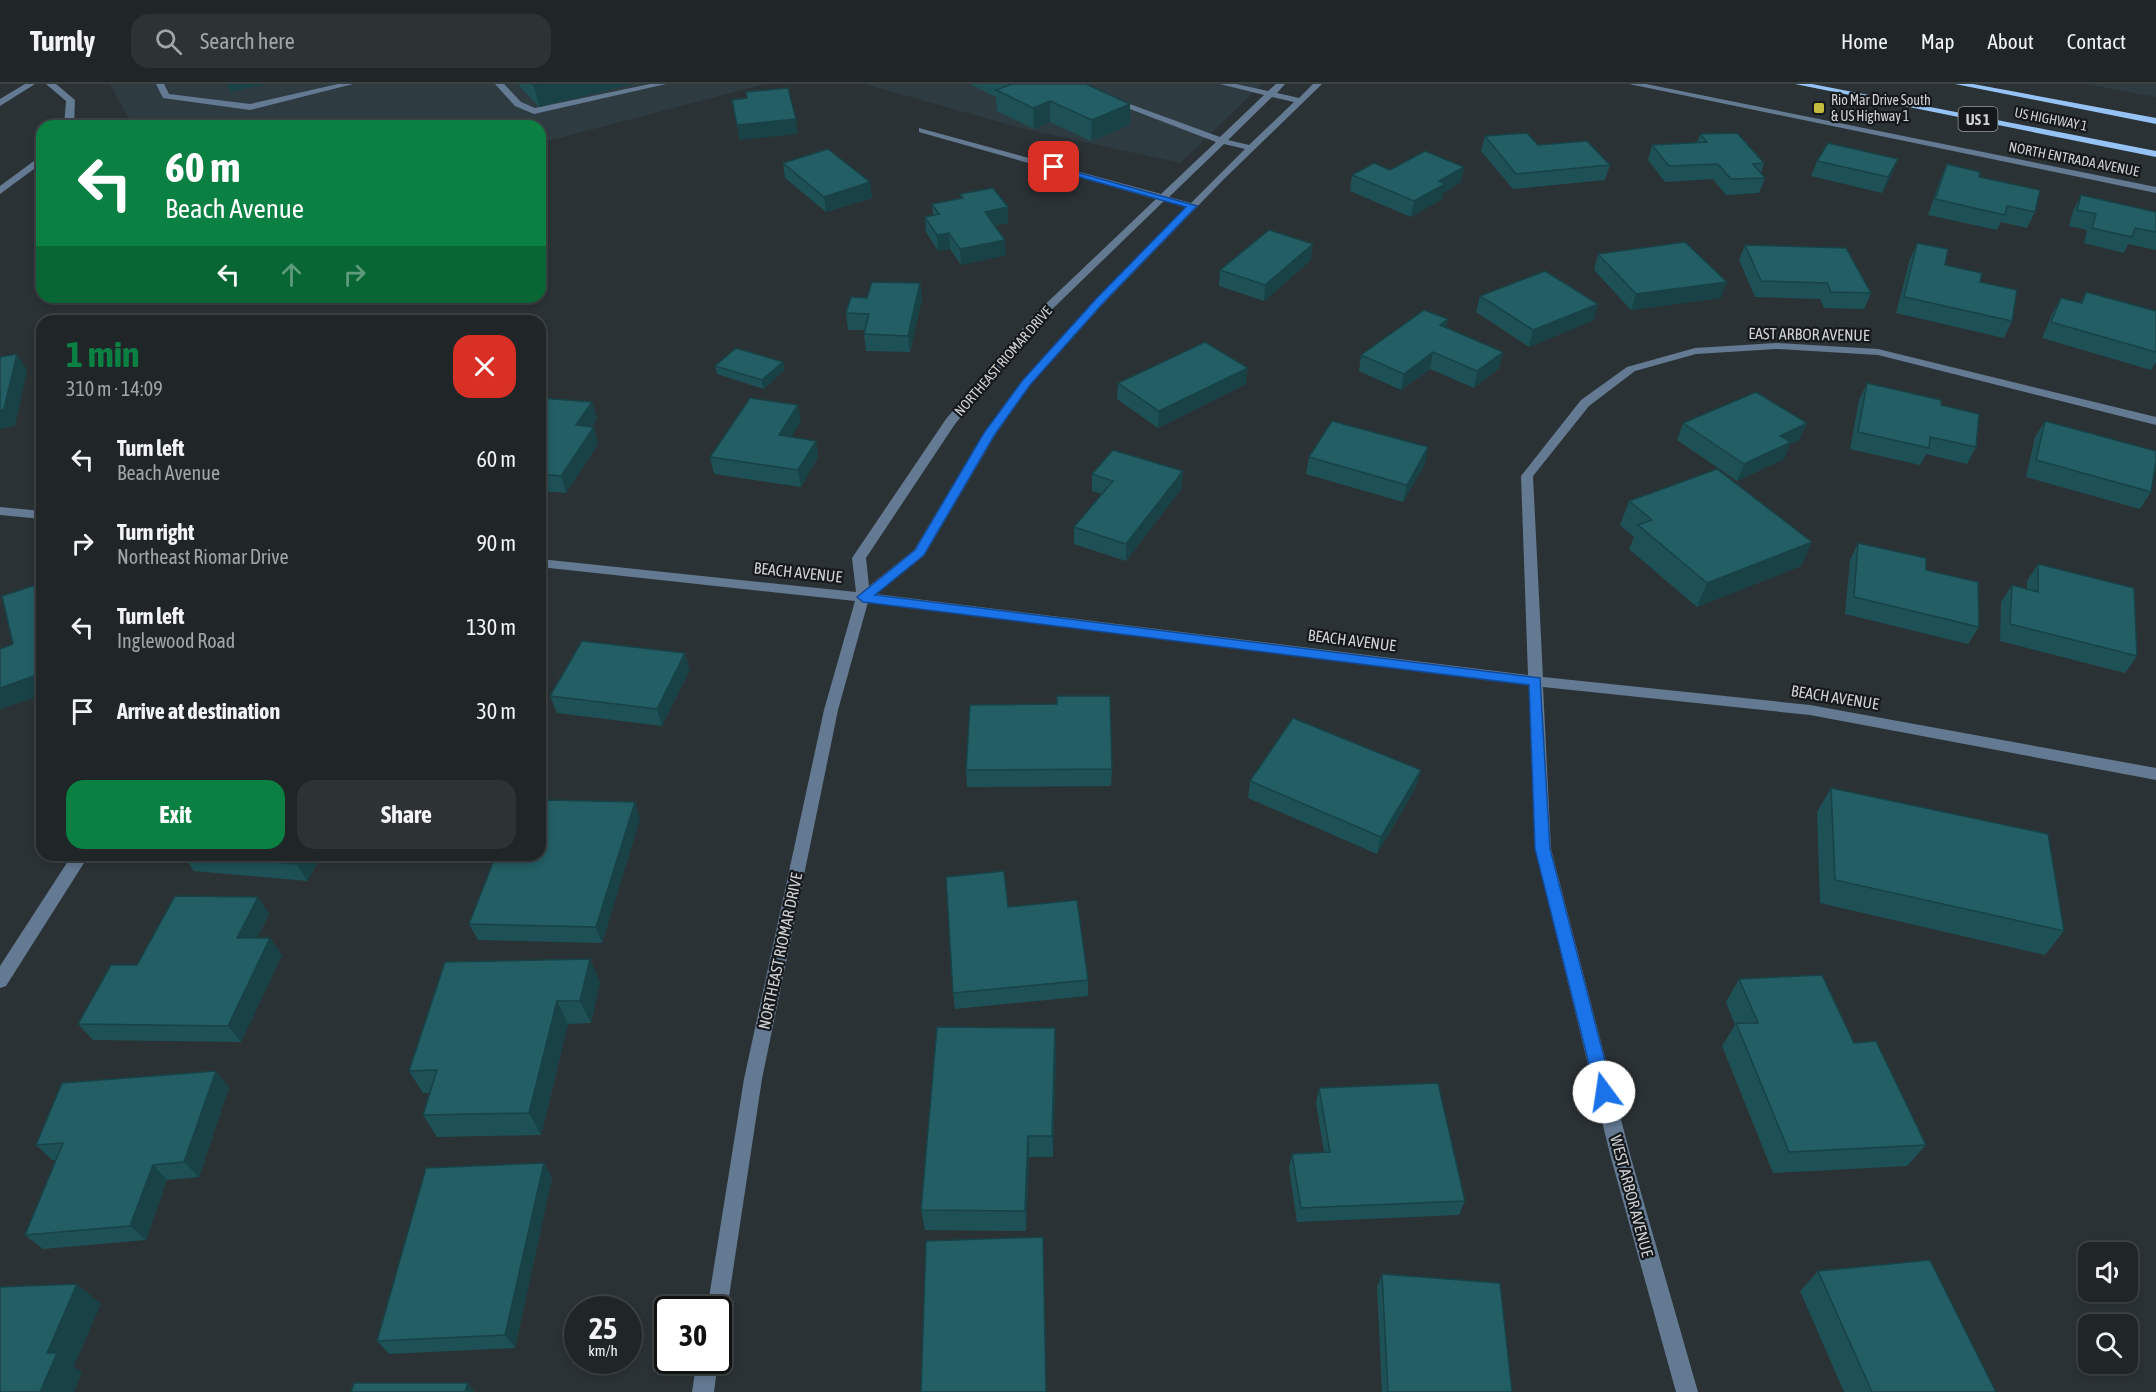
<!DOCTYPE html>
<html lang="en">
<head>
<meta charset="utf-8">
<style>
	body { margin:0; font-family:"Asap Condensed",sans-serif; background:#2d3234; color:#f1f3f6; height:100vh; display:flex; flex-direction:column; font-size:22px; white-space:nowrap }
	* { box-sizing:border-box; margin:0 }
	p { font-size:20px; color:#a2a5a8 }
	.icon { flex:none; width:33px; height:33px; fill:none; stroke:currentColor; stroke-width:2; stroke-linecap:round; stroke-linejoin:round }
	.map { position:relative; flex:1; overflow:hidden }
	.side { position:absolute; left:36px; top:231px; width:510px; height:546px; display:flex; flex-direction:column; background:#202628; border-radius:18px; box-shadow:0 3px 9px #0003,0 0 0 2px #3d4345 }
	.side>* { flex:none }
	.banner { position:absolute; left:36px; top:36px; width:510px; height:183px; border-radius:18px; box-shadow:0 3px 9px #0003,0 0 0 2px #3d4345; background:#0b8043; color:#fff; overflow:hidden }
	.buttons { position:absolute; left:2078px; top:1158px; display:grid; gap:12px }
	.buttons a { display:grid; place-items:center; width:60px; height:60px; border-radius:12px; background:#202628; box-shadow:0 3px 9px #0003,0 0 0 2px #3d4345; font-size:30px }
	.speed { position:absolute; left:564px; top:1212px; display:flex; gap:12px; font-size:30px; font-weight:700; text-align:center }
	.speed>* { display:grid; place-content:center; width:78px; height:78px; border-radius:50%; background:#202628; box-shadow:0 3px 9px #0003,0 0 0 2px #3d4345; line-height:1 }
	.speed small { font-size:15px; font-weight:400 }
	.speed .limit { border:3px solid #111; border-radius:9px; background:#fff; color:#111 }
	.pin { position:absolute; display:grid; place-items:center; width:51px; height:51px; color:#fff; margin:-26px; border-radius:12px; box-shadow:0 3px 9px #0006 }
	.me { position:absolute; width:66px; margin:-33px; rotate:346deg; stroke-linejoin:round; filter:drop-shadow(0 0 4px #0008) }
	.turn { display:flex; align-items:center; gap:21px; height:126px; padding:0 30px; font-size:27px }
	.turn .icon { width:78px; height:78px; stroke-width:2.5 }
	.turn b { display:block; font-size:42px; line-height:51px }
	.lanes { display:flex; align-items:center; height:57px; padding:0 30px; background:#0003; justify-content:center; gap:30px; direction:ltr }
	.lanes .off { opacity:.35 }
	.round { display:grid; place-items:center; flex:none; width:63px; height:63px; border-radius:18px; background:#2d3234 }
	.summary { display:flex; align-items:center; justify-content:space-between; height:102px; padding:0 30px }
	h1 { font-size:36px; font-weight:700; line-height:45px; color:#0b8043 }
	.action { display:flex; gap:12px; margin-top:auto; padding:12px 30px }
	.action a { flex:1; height:69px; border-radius:18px; background:#0b8043; color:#fff; font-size:24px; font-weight:700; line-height:69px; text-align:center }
	.action a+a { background:#2d3234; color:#f1f3f6 }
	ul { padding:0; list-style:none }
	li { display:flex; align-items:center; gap:18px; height:84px; padding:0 30px }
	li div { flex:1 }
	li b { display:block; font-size:22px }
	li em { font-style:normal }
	header { display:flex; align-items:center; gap:36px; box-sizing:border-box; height:84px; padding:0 30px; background:#202628; border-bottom:2px solid #3d4345 }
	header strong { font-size:28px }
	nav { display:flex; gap:33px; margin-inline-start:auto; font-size:21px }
	.search { width:420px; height:54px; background:#2d3234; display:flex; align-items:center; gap:15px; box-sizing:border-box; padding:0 21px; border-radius:18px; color:#a2a5a8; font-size:22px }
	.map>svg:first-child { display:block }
</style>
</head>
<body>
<header>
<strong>Turnly</strong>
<div class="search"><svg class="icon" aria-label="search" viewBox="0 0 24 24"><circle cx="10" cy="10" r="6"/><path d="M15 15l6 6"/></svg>Search here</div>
<nav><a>Home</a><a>Map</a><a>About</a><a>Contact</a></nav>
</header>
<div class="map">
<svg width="2156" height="1308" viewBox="0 0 2156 1308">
	<rect width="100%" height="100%" fill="#2b3235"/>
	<path fill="#2e3c42" d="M110 0H765L540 59V42H133Z
		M865 0H1262L1180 79 1017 43Z
		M2085 0H2156V13Z"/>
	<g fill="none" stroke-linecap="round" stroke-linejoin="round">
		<path fill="#647a93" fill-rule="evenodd" d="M25 0H35L0 22V15Z
			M46 0H56L75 16 74 42H64L66 17Z
			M156 0H164L169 10 250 20 338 0H353L250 26 163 14Z
			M495 0H504L521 18 535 24 650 0H666L534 30 515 22Z
			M1220 0H1236L1268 7 1276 0H1285L1277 9 1299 14 1313 0H1322L1223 96 1104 219 1031 300 996 350 924 472 876 510 1528 591 1521 392 1581 316 1627 283 1695 264 1776 259 1878 265 2156 333V341L1878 271 1776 265 1696 270 1635 287 1589 322 1533 392 1543 593 1810 621 2156 684V696L1810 631 1543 603 1551 765 1631 1074 1698 1308H1676L1611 1074 1535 765 1529 601 868 518 838 626 762 995 727 1226 724 1233 718 1236V1226H707L744 995 824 626 855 517 540 483V475L856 508 852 474 946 335 1033 232 1156 115 919 48V44L1161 110 1216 58 1109 17 1116 15 1220 53 1264 11ZM1272 13 1294 18 1249 61 1228 56ZM1224 60 1245 65 1191 119 1169 113ZM1164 117 1186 123 1096 215 1023 296 984 349 914 466 869 502 866 474 955 340 1041 236Z
			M1629 0H1646L2156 103V109Z
			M42 71V79L0 110V102Z
			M0 423 42 427V435L0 431Z
			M72 771H89L6 902 0 904V882Z
			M697 1276H718L714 1308H692Z"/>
		<path fill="#96c3f6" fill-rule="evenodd" d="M1795 0H1812L2156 67V73Z
			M1955 0H1973L2156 34V40Z"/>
	</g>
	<path fill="#1d5156" d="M518 0H633L539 23Z
		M972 0H1086L1130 41 1091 57 1050 38 1034 45 997 27 996 13 972 1Z
		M1700 50 1764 79 1761 89 1765 94 1759 109 1726 111 1713 95 1665 98 1648 76 1652 61 1697 59Z
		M1485 52 1538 61 1610 81 1605 96 1513 105 1481 67Z
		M1898 75 1892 90 1882 109 1811 92 1817 77Z
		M783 79 870 98 872 114 826 128 785 94Z
		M1947 80 1979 93 2035 128 2027 144 2001 138 1997 146 1928 131 1940 96Z
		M1464 83 1461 98 1443 109 1442 115 1411 133 1350 107 1352 91 1390 86Z
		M960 110 1008 139 995 142 1006 171 961 181 950 165 938 167 926 148 925 133 933 131 932 120 961 115Z
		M2081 111 2156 128V166L2128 160 2124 169 2084 159 2087 146 2069 142 2073 127Z
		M1917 159 1945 181 1980 198 2012 237 2004 254 1896 229 1910 175Z
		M1745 161 1871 209 1864 225 1824 224 1820 215 1755 213 1739 176Z
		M1598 170 1721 214 1631 226 1594 186Z
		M1311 176 1264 217 1219 202 1220 186Z
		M920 199 922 215 910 268 866 267 864 250 865 246H848L846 229 867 214Z
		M2086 208 2156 227V278L2151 286 2042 254 2052 230 2061 214 2080 219Z
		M1480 212 1594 236 1529 263 1476 228Z
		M1448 235 1446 243 1503 268 1499 284 1474 304 1430 285 1401 306 1359 287 1361 271Z
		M783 278 784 286 764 305 717 290 715 282Z
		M1118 299 1246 300 1158 344 1117 315Z
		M1867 299 1941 321 1976 363 1967 380 1926 370 1920 381 1850 365 1859 316Z
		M540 314 592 318 597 335 592 343H594L598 360 566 409 540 407Z
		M801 337 791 353 816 357 818 373 801 403 714 390 710 373Z
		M2045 337 2151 408 2140 425 2026 393 2035 353Z
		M1683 339H1807L1799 356 1790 360 1784 375 1737 397 1677 356Z
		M1309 373 1425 380 1403 418 1306 390Z
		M1092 390 1182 404 1126 477 1074 460V443L1102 410 1092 407Z
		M1629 417 1801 482 1697 523 1629 465 1634 453 1620 441Z
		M1858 459 1926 486 1979 543 1968 560 1845 530 1850 476Z
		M2038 480 2137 572 2125 589 2000 557 2001 518 2012 501 2027 505V497Z
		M690 586 662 642 557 629 550 612Z
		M1057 620 1112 685 1111 702 967 703 966 686Z
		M1421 686 1416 703 1377 770 1248 714 1250 697Z
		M1831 704 2064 847 2045 871 1820 819 1817 728Z
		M640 735 602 859 478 856 469 840Z
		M183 771H322L307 797 194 787Z
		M258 813 269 830 257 854H270L282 871 241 958 93 956 78 940 137 881Z
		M1008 823 1088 896V912L955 925 953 909Z
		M445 878 600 898 591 939 568 940 541 1051 437 1053 423 1031 430 1009H423L409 987Z
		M1739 895 1854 959 1926 1061 1907 1082 1773 1089 1722 962 1735 941 1726 918Z
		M1056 966 1053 1073H1029L1026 1147 925 1146 921 1126Z
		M229 1003 199 1093 167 1096 146 1156 43 1165 25 1151 56 1076H52L36 1061Z
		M1319 1004 1465 1117 1459 1131 1297 1138 1289 1084 1292 1070 1324 1068 1316 1019Z
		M544 1079 552 1094 515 1264 389 1270 377 1257Z
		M1818 1187 1996 1308H1844L1800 1207Z
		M1382 1190 1512 1308H1382L1377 1203Z"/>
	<path fill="#184246" d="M227 0H265L230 8Z
		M542 0H633L539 23 534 2Z
		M1050 17V38L1034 45 1033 24Z
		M1130 20V41L1091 57 1092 36Z
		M796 35 798 50 739 56 737 41Z
		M1898 75 1892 90 1882 109 1888 93Z
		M1464 83 1461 98 1443 109 1442 115 1411 133 1414 117 1439 97Z
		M870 98 872 114 826 128 824 113Z
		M1008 123V139L985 143V128Z
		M949 149 950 165 938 167 937 151Z
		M1005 156 1006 171 961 181 960 165Z
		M1313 160 1311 176 1264 217 1265 201Z
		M1727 198 1721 214 1631 226 1636 210Z
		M920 199 922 215 910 268 908 252Z
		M1598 220 1594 236 1529 263 1533 246Z
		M1448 235 1444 252 1440 241Z
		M1433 268 1430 285 1401 306 1404 290Z
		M1503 268 1499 284 1474 304 1477 287Z
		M17 270 27 286 15 342 0 345V326Z
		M783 278 784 286 764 305 762 296Z
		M1248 284 1246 300 1158 344 1159 327Z
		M592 318 597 335 581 358 576 341Z
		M798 321 801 337 782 368 779 351Z
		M1807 339 1799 356 1790 360 1784 375 1737 397 1744 380 1780 352Z
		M594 343 598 360 566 409 561 392Z
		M816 357 818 373 801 403 798 386Z
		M1428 363 1425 380 1403 418 1407 401Z
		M1183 387 1182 404 1126 477V460Z
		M1812 458 1801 482 1697 523 1707 499Z
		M685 569 690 586 662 642 657 625Z
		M42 589V611L0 625V604Z
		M1421 686 1416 703 1377 770 1381 753Z
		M635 718 640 735 602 859 596 843Z
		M302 771H322L307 797 297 780Z
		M258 813 269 830 249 870 237 854Z
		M270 854 282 871 241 958 228 942Z
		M590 875 600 898 591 939 580 917Z
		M557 917 568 940 541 1051 529 1029Z
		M1055 944 1056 966 1053 1073 1052 1052Z
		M216 987 229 1003 199 1093 184 1078Z
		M1028 1052 1029 1073 1026 1147 1025 1127Z
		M544 1079 552 1094 515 1264 505 1251Z
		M153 1081 167 1096 146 1156 130 1142Z
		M77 1200 101 1220 74 1282 82 1288 74 1308H40L47 1269Z
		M468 1299 475 1308H465Z"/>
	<path fill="#225e64" stroke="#184246" stroke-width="1.5" d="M532 0H542L534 2Z
		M1012 0H1086L1130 20 1092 36 1050 17 1033 24 996 6Z
		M788 4 796 35 737 41 732 16 747 14 746 8Z
		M1527 49 1538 61 1587 57 1610 81 1516 90 1485 52Z
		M1737 49 1764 79 1753 80 1765 94 1731 95 1718 80 1669 82 1652 61 1707 58 1700 50Z
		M1828 59 1898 75 1888 93 1817 77Z
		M828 65 870 98 824 113 783 79Z
		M1425 67 1464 83 1439 97 1445 100 1414 117 1352 91 1374 79 1390 86Z
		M1947 80 1980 88 1979 93 2040 106 2035 128 2007 122 2005 131 1935 115Z
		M993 104 1008 123 985 128 1005 156 960 165 949 149 937 151 925 133 939 130 932 120 963 114 960 110Z
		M2081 111 2156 128V148L2135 144 2132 153 2092 144 2096 130 2077 126Z
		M1269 146 1313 160 1265 201 1220 186Z
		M1685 158 1727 198 1636 210 1598 170Z
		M1917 159 1948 165 1945 181 1982 189 1980 198 2017 206 2012 237 1904 213Z
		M1745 161 1846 164 1871 209 1831 208 1827 199 1761 197Z
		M1545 187 1598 220 1533 246 1480 212Z
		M872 198 920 199 908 252 864 250 869 230 846 229 851 213 867 214Z
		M2086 208 2156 227V268L2051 238 2061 214 2082 219Z
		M1424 226 1448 235 1440 241 1503 268 1477 287 1433 268 1404 290 1361 271Z
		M1205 258 1248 284 1159 327 1118 299Z
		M736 264 783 278 762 296 715 282Z
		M17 270 4 325 0 326V273Z
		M1867 299 1941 316V321L1979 330 1976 363 1930 353 1929 364 1858 348Z
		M1756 308 1807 339 1780 352 1791 358 1744 380 1683 339Z
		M540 314 592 318 576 341 594 343 561 392 540 390Z
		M750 314 798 321 779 351 816 357 798 386 710 373Z
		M1332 337 1428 363 1407 401 1309 373Z
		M2045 337 2156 367V377L2151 408 2036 376Z
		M1113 366 1183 387 1126 460 1074 443 1113 397 1092 390Z
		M1717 385 1812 458 1707 499 1638 441 1652 436 1629 417Z
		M1858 459 1926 474V486L1978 498 1979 543 1854 513Z
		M2038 480 2134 504 2137 572 2010 540 2012 501 2038 508Z
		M42 499V589L0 604V565L13 560 2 512Z
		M582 557 685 569 657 625 550 612Z
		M1057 612H1110L1112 685 966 686 970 621 1057 620Z
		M1293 634 1421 686 1381 753 1250 697Z
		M1831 704 2048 750 2064 847 1835 796Z
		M548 716 635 718 596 843 469 840 496 771H540V738Z
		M194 771H302L297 780Z
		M1004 787 1008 823 1077 816 1088 896 953 909 946 793Z
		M175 812 258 813 237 854H270L228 942 78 940 111 881H137Z
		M590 875 580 917H557L529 1029 423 1031 437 986 409 987 445 878Z
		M1822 891 1854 959 1876 957 1926 1061 1789 1068 1736 939H1758L1739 895Z
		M937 943 1055 944 1052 1052H1028L1025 1127 921 1126Z
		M216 987 184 1078 153 1081 130 1142 25 1151 63 1059 36 1061 62 999Z
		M1438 999 1465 1117 1301 1124 1292 1070 1330 1068 1319 1004Z
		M544 1079 505 1251 377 1257 426 1084Z
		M1043 1153 1046 1308H921L926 1157Z
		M1930 1176 1996 1308H1872L1818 1187Z
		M1382 1190 1500 1199 1512 1308H1388Z
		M77 1200 47 1269H57L40 1308H0V1203Z
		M354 1299H468L465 1308H351Z"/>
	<path fill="#1a73e8" stroke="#114b97" stroke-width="1.5" d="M1051 81 1197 122 1103 219 1030 301 995 350 924 471 875 511 1540 594 1550 765 1613 1008 1610 1013 1604 1015 1598 1013 1596 1008 1535 765 1529 601 863 518 857 513 915 466 984 349 1023 296 1096 215 1186 123 1051 85Z"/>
	<rect fill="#c4bc3d" stroke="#16191b" stroke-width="2" x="1813" y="18" width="12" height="12" rx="3"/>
	<g text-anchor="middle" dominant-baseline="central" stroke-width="4.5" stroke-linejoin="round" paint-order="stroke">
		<g font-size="14" fill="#ced2d4" stroke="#16191b" text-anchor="start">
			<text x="1831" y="16">Rio Mar Drive South<tspan x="1831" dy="16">&amp; US Highway 1</tspan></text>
		</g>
		<g font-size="14" fill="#ced2d4" stroke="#16191b">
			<text transform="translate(2051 35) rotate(11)">US HIGHWAY 1</text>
			<text transform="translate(2074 75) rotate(11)">NORTH ENTRADA AVENUE</text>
			<text transform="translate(1003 277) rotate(-49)">NORTHEAST RIOMAR DRIVE</text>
		</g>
		<rect fill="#16191b" stroke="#979a9c" stroke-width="1.5" x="1958.5" y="23" width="39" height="24" rx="4.5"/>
		<g font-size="15" font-weight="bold" fill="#ced2d4">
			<text x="1978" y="35">US 1</text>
		</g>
		<g font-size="16" fill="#ced2d4" stroke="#16191b">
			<text transform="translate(1809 250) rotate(1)">EAST ARBOR AVENUE</text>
			<text transform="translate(798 488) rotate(6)">BEACH AVENUE</text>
			<text transform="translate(1352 556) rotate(7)">BEACH AVENUE</text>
			<text transform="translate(1835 613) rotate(9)">BEACH AVENUE</text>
			<text transform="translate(780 867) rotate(-78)">NORTHEAST RIOMAR DRIVE</text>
			<text transform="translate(1632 1112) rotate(75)">WEST ARBOR AVENUE</text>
		</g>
	</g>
</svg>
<div class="buttons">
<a><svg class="icon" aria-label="sound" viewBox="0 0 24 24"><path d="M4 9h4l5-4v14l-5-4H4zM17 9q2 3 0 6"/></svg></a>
<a><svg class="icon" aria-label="search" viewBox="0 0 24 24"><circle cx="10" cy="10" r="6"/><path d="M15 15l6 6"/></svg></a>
</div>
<div class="speed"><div>25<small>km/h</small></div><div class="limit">30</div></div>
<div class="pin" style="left:1054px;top:83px;background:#d93025"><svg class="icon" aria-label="arrive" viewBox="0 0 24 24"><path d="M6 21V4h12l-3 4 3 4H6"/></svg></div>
<svg class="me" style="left:1604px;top:1008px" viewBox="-20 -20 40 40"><circle r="19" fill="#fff"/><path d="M0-13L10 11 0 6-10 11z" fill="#1a73e8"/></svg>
<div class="banner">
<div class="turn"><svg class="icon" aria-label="left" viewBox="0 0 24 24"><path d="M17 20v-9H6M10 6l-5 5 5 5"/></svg><div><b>60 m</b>Beach Avenue</div></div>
<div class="lanes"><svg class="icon" aria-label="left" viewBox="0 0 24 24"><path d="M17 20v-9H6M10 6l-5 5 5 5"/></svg><svg class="icon off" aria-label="ahead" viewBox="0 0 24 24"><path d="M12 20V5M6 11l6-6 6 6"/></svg><svg class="icon off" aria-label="right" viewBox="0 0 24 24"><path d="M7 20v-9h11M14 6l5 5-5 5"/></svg></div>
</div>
<section class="side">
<div class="summary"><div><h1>1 min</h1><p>310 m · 14:09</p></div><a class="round" style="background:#d93025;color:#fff"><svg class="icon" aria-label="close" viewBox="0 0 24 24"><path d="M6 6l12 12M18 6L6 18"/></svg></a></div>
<ul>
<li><svg class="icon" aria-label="left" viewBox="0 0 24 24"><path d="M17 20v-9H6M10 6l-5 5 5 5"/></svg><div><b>Turn left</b><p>Beach Avenue</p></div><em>60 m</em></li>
<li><svg class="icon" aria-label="right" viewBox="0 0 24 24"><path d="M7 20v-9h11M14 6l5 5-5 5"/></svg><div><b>Turn right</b><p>Northeast Riomar Drive</p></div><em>90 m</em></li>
<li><svg class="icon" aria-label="left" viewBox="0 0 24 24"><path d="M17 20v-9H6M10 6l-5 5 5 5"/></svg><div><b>Turn left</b><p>Inglewood Road</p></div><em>130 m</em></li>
<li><svg class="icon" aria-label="arrive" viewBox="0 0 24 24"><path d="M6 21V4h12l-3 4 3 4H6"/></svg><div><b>Arrive at destination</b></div><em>30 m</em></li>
</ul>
<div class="action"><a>Exit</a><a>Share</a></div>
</section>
</div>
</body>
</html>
